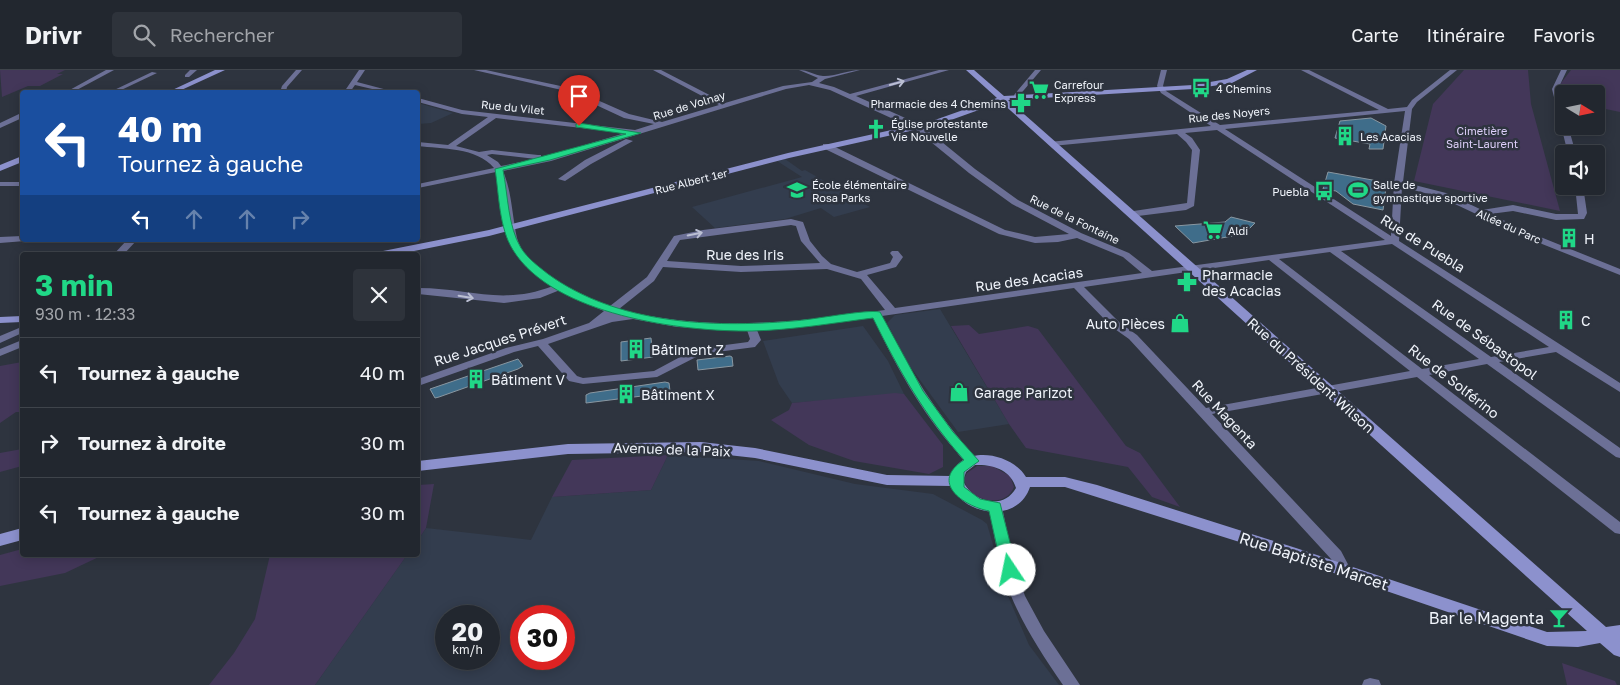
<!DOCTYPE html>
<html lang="fr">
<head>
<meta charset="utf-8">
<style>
	body { margin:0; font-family:"Golos Text",sans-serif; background:#2e333b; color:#f1f3f6; height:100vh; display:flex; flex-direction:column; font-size:19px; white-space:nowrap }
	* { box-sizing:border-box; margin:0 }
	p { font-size:16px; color:#a2a5aa }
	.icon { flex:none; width:28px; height:28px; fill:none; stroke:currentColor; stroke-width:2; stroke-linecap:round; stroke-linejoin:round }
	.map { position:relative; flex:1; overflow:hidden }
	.panel { position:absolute; left:20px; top:182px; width:400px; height:305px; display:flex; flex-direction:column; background:#22272f; border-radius:5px; box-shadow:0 2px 12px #0003,0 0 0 1px #3f444b }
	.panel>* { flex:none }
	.guide { position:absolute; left:20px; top:20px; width:400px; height:152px; border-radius:5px; box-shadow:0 2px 12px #0003,0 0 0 1px #3f444b; background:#1a4fa0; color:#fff; overflow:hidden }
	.needle { width:32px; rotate:100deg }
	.tools { position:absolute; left:1555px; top:15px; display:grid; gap:10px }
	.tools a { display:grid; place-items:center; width:50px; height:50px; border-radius:5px; background:#22272f; box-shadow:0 2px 12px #0003,0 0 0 1px #3f444b; font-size:25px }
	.speed { position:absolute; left:435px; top:535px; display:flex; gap:10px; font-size:25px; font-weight:700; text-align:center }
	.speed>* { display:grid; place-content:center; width:65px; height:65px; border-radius:50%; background:#22272f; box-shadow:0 2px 12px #0003,0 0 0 1px #3f444b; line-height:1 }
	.speed small { font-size:12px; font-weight:400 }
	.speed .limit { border:8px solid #d22; background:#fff; color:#111 }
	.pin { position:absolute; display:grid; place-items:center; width:42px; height:42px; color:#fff; margin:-51px -21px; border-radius:50% 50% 50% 0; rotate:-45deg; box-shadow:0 0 5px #0007 }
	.pin .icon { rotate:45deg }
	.me { position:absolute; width:55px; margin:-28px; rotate:349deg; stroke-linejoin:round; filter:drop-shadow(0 0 4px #0008) }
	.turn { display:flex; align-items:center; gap:18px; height:105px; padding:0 15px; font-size:22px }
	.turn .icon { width:65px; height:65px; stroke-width:2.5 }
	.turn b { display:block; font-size:35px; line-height:42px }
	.lanes { display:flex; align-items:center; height:48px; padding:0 15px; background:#0003; justify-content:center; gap:25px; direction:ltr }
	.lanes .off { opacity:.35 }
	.round { display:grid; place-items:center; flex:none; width:52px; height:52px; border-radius:5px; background:#2e333b }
	.overview { display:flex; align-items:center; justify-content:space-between; height:85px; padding:0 15px }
	h1 { font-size:30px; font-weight:700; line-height:38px; color:#20d887 }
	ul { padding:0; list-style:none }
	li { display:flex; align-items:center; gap:15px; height:70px; padding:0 15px; border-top:1px solid #3f444b }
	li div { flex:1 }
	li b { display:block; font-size:19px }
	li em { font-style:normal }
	header { display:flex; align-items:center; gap:30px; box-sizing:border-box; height:70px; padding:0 25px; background:#22272f; border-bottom:1px solid #3f444b }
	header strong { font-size:24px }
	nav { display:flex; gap:28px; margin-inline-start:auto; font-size:18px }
	.search { width:350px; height:45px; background:#2e333b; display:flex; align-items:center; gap:12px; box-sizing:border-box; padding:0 18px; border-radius:5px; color:#a2a5aa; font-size:19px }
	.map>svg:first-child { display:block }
</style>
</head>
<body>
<header>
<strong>Drivr</strong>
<div class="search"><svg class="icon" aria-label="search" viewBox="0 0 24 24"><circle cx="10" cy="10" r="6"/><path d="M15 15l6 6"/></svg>Rechercher</div>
<nav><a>Carte</a><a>Itinéraire</a><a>Favoris</a></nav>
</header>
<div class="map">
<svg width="1620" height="615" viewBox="0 0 1620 615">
	<rect width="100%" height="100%" fill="#2e343f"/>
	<path fill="#333d4e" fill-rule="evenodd" d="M418 33 453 43 431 53 418 54Z
		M785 89 802 101 805 100 870 137 834 147 821 138 785 149 715 158 692 137 802 107 777 91Z
		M940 239 1009 354 958 362 909 295 887 253 895 245Z
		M863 256 888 291 904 324 792 333 779 314 763 271Z
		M668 385 759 391 855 414 933 424 982 450 987 454 1008 526 1029 575 1059 615H315L407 485H418V470L426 458 531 470 552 427 651 420ZM446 546H489V589H446ZM521 546H564V589H521Z"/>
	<path fill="#433759" d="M0 0H65L57 4H63L40 16H28L2 27Z
		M1464 0H1528L1531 34 1560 141 1414 111 1433 34Z
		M1571 0H1620V42L1596 37V24L1563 22 1561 13Z
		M969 255 979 264 1028 256 1038 259 1126 376 1140 383 1180 437 1152 427 1128 397 1026 378 1009 354 951 256Z
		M22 292V342H16L0 353V296Z
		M895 323 904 324 943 375V397L929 404 854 391 809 375 771 350 789 340 792 333Z
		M22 379V396L0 402V383Z
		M668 385 651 420 552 427 572 390Z
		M977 396H992L1010 406 1014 417C1005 440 968 431 964 409L967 403Z
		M434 414 426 458 418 470V415Z
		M22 479V485H103L65 503 0 516V485Z
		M270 485H407L315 615H209L234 583 255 549Z
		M1562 593 1615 611 1617 615H1567Z"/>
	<path fill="#3f6d8a" stroke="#8997a1" d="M1371 48 1386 56 1383 79H1369L1370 74 1335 68 1340 51Z
		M1328 102 1378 111 1377 116 1386 118 1383 140 1353 134 1336 121 1323 119Z
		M1231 147 1255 153 1244 164 1193 173 1175 156 1225 152Z
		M651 268 653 287 621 291V272Z
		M730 286 732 287 733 296 698 300 697 290Z
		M518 289 523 296 518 299 439 327 435 328 430 319Z
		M665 312 669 313 670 321 666 323 586 333V325L590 323Z"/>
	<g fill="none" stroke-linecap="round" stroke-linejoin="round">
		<path fill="#6c7096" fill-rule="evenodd" d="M106 0H114L73 22H66Z
			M190 0H197L189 7H185V5Z
			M296 0H302L287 17 286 22H280L282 16Z
			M359 0H365L357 12 395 22H385L355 15 350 22H344Z
			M474 0H486L570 18 629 44 662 52 719 35 653 0H661L725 33 783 16 812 12 818 8 799 0C808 0 814 5 823 6 832 7 849 0 860 0L825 9 819 13 834 17 850 24 939 0H949L856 26 921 55 975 99 1018 130 1081 163 1129 183 1152 201 1385 170 1217 60 1185 63 1192 68 1200 80 1194 136 1186 140 1130 147 1126 144 1127 142 1187 133 1192 80 1186 72 1177 64 1052 76 1048 74 1049 72 1211 56 1161 23 1157 16 1161 0H1167L1163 16 1166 21 1220 55 1379 40 1301 0H1309L1388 39 1407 37 1412 30 1450 0H1457L1417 32 1412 39 1403 112 1446 123 1482 140 1513 135 1556 144H1578L1575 116H1583L1587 143 1584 149 1556 150 1513 141 1490 144 1533 164 1620 199V205L1527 168 1440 127 1402 117 1399 171 1620 313V322L1556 282 1499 292 1620 378V388L1616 387 1487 294 1429 305 1620 452V464L1615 463 1417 307 1212 344 1341 481 1351 500 1349 504 1344 506 1339 504 1331 489 1129 269 1112 257 1074 218 882 246C908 298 937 345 976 388L978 391 976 394C973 395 972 396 969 394 964 392 959 385 956 381 921 342 895 295 873 247L813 256 757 260 761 270 755 277 702 284 657 307 583 314 569 311 538 276 514 282 418 316V309L506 278 543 269 589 253 604 241 575 229 560 220 540 228 504 233 418 224V218C470 218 501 236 553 216 494 181 513 158 496 102L418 118V114L494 98C477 77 441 79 418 76V72L448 75 488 47 462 44 418 32V28L462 40 635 60 654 54 624 48 566 21ZM809 15 830 20 915 59 969 103 1012 134 1069 164 1035 167 1005 160 829 74H823V78L999 164 1035 173 1058 172 1077 168 1123 187 1142 203 895 238 867 205 896 197 903 187 898 181H892L890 183 893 187 890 193 857 202 831 194 822 186 810 171 803 152 791 149 703 160 674 166 647 207 610 236C580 224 526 202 517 168 512 146 512 122 503 101L551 91 786 19ZM1405 41 1394 113 1391 166 1225 59ZM496 48 625 63 541 88V85H538L492 80 479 82 456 76ZM492 84 536 89 501 96 498 92 487 85ZM791 155 796 156 801 171 820 193 741 196 667 191 680 170ZM1392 174 1549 277 1491 287 1341 181ZM1330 182 1479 289 1422 299 1279 189ZM1269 190 1410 301 1206 338 1137 265 1120 253 1084 217ZM663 197 741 202 827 199 861 209 885 240C796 252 708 263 619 239L654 211ZM633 249 677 257 747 260 750 269 748 272 695 279 654 301 583 308 577 306 548 274 612 252Z
			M1035 0H1041L1018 27H1014V25Z
			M1561 0H1567L1558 19 1564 39V56H1568L1576 84H1568L1552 19Z
			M152 2 157 3 117 22H110Z
			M19 44H22V48L0 58V53Z
			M626 69 633 71 591 94 565 111 558 109 585 90Z
			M0 112H22V116H0Z
			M22 166V170L25 171 0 173V167Z
			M127 170H137L123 185H113Z
			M19 258 22 259V263L0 273V266Z
			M22 270V277L0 286V279Z
			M995 432 1000 434 1002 437 1014 494 1025 526 1044 561 1080 615H1063C1039 580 1016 545 1003 504 996 482 994 459 988 437L990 434Z
			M1370 608 1379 610 1381 615H1362L1364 610Z"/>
		<path fill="#8c91cd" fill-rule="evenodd" d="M215 0H225L177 22H168Z
			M966 0H974L1004 26 1193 15 1227 9 1247 0H1257L1232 13 1193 19 1008 30 1606 557 1620 555V587L1614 585 1600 573 1578 577 1547 576 1284 486 1065 417H1030C1018 453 966 447 951 416L887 415 755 388 701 382 568 384 418 401V391L568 374 701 372 755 378 887 405 951 406C961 374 1011 382 1026 407H1065L1097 415 1296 478 1547 562 1587 561 1001 32 937 55 789 88 489 166 394 185H373L378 182 489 160 788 83 932 51 997 28ZM975 395C993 394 1011 400 1016 418 1003 441 973 432 963 411L966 402Z
			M22 86V92L0 101V95Z
			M22 246V252L0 253V247Z
			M22 458V470L0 476V464Z"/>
	</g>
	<defs><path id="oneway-shaft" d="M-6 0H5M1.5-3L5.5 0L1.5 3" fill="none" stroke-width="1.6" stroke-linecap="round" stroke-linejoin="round" transform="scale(1.25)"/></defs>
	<g stroke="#bbbfd3">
		<use href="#oneway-shaft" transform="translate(897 13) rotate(-15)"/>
		<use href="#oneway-shaft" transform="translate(695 164) rotate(-11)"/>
		<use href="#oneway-shaft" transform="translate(466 227) rotate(10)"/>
	</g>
	<path fill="#20d887" stroke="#158c58" d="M579 53 641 63 550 90 503 100C508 125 508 157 521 178 528 189 538 196 548 204 617 254 711 258 793 251 812 250 866 239 880 242L923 321 953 362 979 391 964 402V417L980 429 1000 433 1017 500 1015 504H1005L1002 500 989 441C963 436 929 412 964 390 925 346 899 301 873 248 833 253 793 260 752 261 682 262 553 245 513 180 499 158 499 124 495 99L626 64 576 57V54Z"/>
	<defs>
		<symbol id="bus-bare" viewBox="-9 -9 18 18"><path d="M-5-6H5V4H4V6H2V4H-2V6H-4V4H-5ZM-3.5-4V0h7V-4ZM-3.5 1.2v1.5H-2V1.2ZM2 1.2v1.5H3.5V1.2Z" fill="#20d887" stroke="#2e343f" stroke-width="2.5" paint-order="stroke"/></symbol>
		<symbol id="supermarket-bare" viewBox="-9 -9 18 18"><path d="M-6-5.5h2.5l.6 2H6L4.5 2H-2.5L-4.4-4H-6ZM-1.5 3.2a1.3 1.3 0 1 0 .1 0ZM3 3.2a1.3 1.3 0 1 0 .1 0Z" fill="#20d887" stroke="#2e343f" stroke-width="2.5" paint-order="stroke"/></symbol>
		<symbol id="pharmacy-bare" viewBox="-9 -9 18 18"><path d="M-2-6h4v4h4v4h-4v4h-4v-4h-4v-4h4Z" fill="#20d887" stroke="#2e343f" stroke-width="2.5" paint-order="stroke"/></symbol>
		<symbol id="church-bare" viewBox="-9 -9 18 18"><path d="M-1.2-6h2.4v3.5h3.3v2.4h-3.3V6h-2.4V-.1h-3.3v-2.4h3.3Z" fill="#20d887" stroke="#2e343f" stroke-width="2.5" paint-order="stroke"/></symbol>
		<symbol id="building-bare" viewBox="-9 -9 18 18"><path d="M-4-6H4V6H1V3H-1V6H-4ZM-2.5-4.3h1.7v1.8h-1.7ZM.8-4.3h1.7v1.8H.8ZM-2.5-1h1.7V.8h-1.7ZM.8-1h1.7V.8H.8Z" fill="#20d887" stroke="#2e343f" stroke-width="2.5" paint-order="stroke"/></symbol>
		<symbol id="school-bare" viewBox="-9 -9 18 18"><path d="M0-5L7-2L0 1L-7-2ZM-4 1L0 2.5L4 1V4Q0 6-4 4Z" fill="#20d887" stroke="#2e343f" stroke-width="2.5" paint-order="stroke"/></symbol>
		<symbol id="stadium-bare" viewBox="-9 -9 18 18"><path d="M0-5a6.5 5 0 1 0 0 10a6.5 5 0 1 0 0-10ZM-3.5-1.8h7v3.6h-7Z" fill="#20d887" stroke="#2e343f" stroke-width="2.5" paint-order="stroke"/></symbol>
		<symbol id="shop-bare" viewBox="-9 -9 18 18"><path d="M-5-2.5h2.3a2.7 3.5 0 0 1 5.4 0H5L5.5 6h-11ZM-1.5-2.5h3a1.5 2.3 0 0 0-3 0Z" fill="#20d887" stroke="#2e343f" stroke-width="2.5" paint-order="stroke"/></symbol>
		<symbol id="bar-bare" viewBox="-9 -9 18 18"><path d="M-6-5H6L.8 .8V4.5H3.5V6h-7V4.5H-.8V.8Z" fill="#20d887" stroke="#2e343f" stroke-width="2.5" paint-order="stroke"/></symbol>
	</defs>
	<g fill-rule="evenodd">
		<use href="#bus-bare" x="1187" y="4" width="28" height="28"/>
		<use href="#supermarket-bare" x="1025" y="6" width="28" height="28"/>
		<use href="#pharmacy-bare" x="1007" y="19" width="28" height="28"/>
		<use href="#church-bare" x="862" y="45" width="28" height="28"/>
		<use href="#building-bare" x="1331" y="52" width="28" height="28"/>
		<use href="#school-bare" x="783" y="106" width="28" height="28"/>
		<use href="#stadium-bare" x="1344" y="106" width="28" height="28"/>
		<use href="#bus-bare" x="1310" y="107" width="28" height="28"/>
		<use href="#supermarket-bare" x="1199" y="146" width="28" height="28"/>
		<use href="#building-bare" x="1555" y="154" width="28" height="28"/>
		<use href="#pharmacy-bare" x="1173" y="198" width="28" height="28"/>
		<use href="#building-bare" x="1552" y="236" width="28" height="28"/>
		<use href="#shop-bare" x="1166" y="239" width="28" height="28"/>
		<use href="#building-bare" x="622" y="265" width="28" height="28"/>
		<use href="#building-bare" x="462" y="295" width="28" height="28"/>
		<use href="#shop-bare" x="945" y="308" width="28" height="28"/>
		<use href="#building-bare" x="612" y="310" width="28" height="28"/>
		<use href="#bar-bare" x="1545" y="534" width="28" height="28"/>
	</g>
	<g text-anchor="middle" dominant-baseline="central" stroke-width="5" stroke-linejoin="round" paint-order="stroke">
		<g font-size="11" fill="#f0f4fb" stroke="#2e343f" text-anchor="start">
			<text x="1054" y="14">Carrefour<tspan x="1054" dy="13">Express</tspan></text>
			<text x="1216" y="18">4 Chemins</text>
			<text x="1006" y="33" text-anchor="end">Pharmacie des 4 Chemins</text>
			<text x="891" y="53">Église protestante<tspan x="891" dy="13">Vie Nouvelle</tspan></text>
			<text x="1360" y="66">Les Acacias</text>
			<text x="812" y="114">École élémentaire<tspan x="812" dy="13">Rosa Parks</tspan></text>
			<text x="1373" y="114">Salle de<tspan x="1373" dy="13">gymnastique sportive</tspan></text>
			<text x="1309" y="121" text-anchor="end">Puebla</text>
			<text x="1228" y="160">Aldi</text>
		</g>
		<g font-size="11" fill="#f0f4fb" stroke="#2e343f">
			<text transform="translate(689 35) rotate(-17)">Rue de Volnay</text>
			<text transform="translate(513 37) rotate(6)">Rue du Vilet</text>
			<text transform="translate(1229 44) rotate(-6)">Rue des Noyers</text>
			<text transform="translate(691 111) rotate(-14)">Rue Albert 1er</text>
			<text transform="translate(1075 149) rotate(26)">Rue de la Fontaine</text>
			<text transform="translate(1509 156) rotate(24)">Allée du Parc</text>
		</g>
		<g font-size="11" fill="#ddcff9" stroke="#2e343f">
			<text x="1482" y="60">Cimetière<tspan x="1482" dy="13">Saint-Laurent</tspan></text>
		</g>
		<g font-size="14" fill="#f0f4fb" stroke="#2e343f" text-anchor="start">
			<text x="1584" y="168">H</text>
			<text x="1202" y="204">Pharmacie<tspan x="1202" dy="16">des Acacias</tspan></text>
			<text x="1581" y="250">C</text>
			<text x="1165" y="253" text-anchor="end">Auto Pièces</text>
			<text x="651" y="279">Bâtiment Z</text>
			<text x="491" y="309">Bâtiment V</text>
			<text x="974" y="322">Garage Parizot</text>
			<text x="641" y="324">Bâtiment X</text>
		</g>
		<g font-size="14" fill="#f0f4fb" stroke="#2e343f">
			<text transform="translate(1423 173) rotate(32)">Rue de Puebla</text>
			<text x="745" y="184">Rue des Iris</text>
			<text transform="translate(1029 209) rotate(-8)">Rue des Acacias</text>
			<text transform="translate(1485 269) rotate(36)">Rue de Sébastopol</text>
			<text transform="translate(500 270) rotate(-18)">Rue Jacques Prévert</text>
			<text transform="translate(1311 305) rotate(42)">Rue du Président Wilson</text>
			<text transform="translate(1454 311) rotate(38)">Rue de Solférino</text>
			<text transform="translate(1225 344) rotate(47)">Rue Magenta</text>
			<text transform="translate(672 379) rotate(2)">Avenue de la Paix</text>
		</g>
		<g font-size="16" fill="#f0f4fb" stroke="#2e343f">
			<text transform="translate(1314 491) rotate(18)">Rue Baptiste Marcet</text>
		</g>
		<g font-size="16" fill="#f0f4fb" stroke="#2e343f" text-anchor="end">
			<text x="1544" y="548">Bar le Magenta</text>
		</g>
	</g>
</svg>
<div class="tools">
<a><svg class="needle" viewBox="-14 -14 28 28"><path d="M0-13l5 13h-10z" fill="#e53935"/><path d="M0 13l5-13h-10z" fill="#a2a5aa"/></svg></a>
<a><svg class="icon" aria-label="sound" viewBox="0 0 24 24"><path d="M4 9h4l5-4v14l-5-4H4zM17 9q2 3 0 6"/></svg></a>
</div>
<div class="speed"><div>20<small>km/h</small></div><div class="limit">30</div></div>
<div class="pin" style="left:579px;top:56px;background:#d93025"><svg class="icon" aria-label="arrive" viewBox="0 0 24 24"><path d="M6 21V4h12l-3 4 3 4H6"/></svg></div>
<svg class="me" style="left:1010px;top:500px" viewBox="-20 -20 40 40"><circle r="19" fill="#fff"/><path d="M0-13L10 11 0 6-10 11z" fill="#20d887"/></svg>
<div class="guide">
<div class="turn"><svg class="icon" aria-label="left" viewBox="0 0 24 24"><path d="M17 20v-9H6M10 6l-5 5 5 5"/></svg><div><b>40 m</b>Tournez à gauche</div></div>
<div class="lanes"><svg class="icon" aria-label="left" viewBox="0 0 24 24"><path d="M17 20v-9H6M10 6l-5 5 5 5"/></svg><svg class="icon off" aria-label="ahead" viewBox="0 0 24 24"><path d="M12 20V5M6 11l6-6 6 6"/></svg><svg class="icon off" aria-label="ahead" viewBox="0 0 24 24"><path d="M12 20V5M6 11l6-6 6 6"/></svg><svg class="icon off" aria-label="right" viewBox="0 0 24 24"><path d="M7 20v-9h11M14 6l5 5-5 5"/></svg></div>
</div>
<section class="panel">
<div class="overview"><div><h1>3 min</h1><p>930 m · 12:33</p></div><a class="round"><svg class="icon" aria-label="close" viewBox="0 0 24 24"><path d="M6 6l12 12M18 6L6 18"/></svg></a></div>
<ul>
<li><svg class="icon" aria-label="left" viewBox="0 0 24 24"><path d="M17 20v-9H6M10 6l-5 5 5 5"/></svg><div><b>Tournez à gauche</b></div><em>40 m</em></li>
<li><svg class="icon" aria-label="right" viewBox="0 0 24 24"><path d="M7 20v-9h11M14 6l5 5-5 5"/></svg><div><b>Tournez à droite</b></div><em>30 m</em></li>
<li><svg class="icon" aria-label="left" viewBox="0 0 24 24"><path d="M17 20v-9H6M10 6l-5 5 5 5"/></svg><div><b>Tournez à gauche</b></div><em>30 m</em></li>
</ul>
</section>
</div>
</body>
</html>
